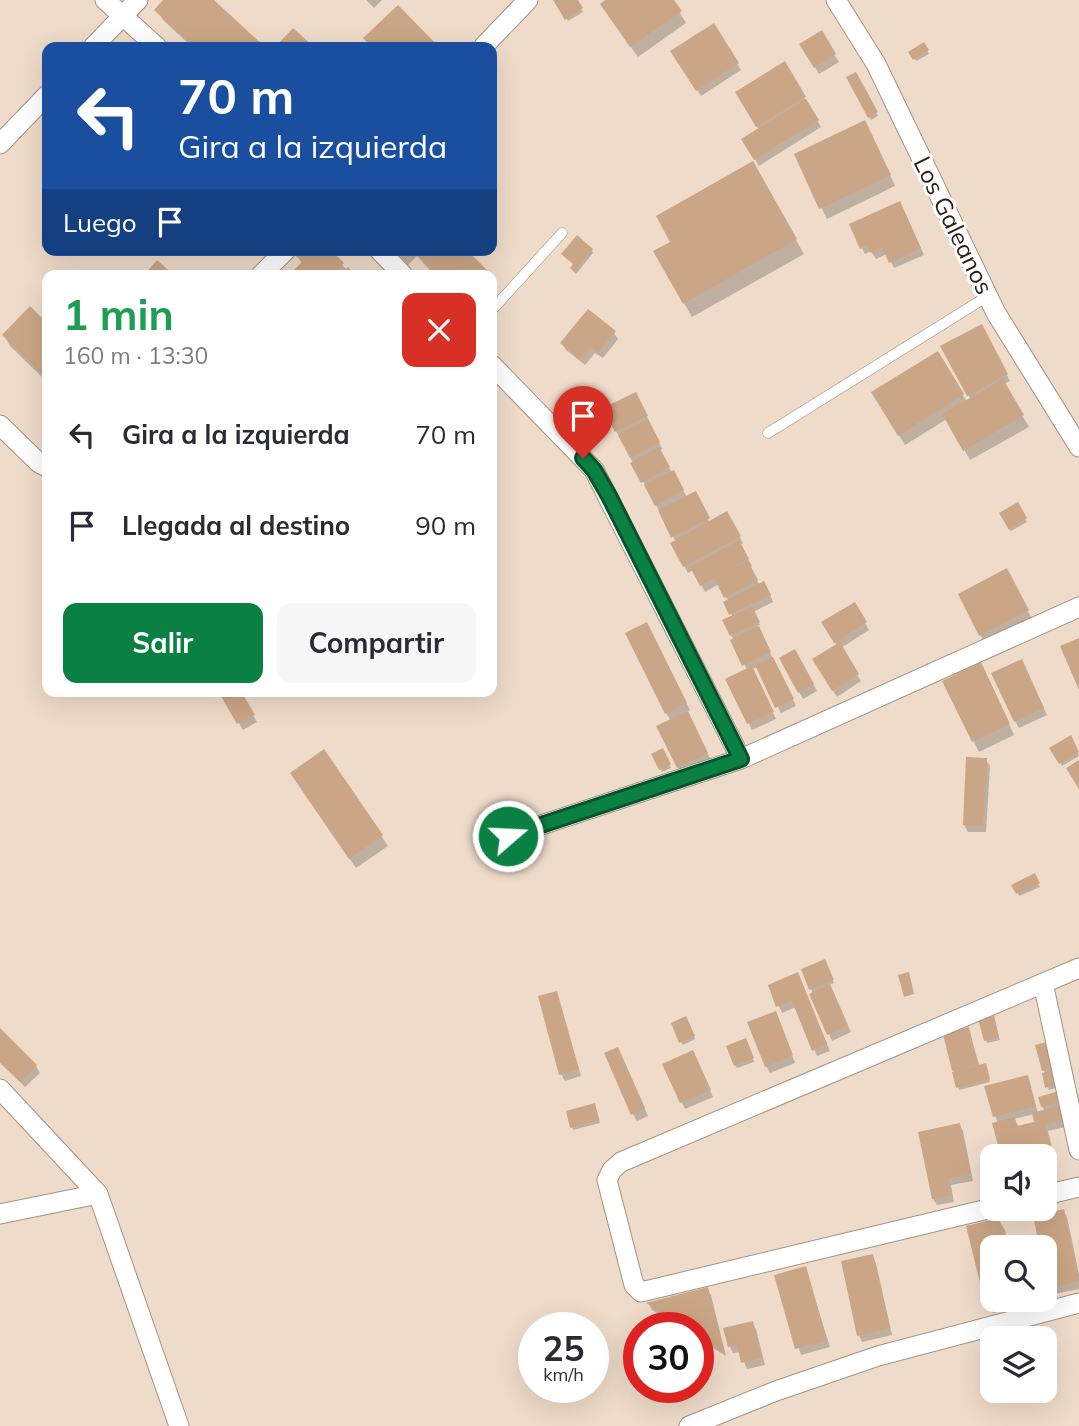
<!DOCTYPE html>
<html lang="es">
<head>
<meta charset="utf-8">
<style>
	body { margin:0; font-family:Mulish,sans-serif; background:#f7f7f7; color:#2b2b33; height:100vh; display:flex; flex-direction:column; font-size:26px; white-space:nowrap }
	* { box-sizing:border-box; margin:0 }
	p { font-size:23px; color:#7c7c81 }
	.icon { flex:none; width:38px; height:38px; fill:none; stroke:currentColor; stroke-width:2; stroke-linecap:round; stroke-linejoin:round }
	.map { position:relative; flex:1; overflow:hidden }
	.side { position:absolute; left:42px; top:270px; width:455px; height:427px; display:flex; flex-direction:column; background:#fff; border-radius:14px; box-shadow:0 7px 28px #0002 }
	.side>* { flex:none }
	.banner { position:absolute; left:42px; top:42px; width:455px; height:214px; border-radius:14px; box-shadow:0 7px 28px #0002; background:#1a4fa0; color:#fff; overflow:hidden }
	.fabs { position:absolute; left:980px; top:1144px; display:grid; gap:14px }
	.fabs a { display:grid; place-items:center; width:77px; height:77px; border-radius:14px; background:#fff; box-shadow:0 7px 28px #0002; font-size:35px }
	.speed { position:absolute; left:518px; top:1312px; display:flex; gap:14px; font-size:35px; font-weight:700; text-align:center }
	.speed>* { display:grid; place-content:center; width:91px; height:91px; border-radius:50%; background:#fff; box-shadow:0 7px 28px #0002; line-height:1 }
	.speed small { font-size:18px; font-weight:400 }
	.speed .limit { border:10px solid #d22; background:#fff; color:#111 }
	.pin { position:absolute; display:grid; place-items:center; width:60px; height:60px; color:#fff; margin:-72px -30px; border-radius:50% 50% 50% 0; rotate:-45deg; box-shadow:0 0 7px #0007 }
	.pin .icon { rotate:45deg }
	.me { position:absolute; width:77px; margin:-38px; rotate:71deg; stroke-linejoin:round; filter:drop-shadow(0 0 5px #0008) }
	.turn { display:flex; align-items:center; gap:24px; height:147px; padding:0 21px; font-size:32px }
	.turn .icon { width:91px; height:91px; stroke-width:2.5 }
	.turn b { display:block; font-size:49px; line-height:60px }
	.then { display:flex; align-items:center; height:66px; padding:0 21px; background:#0003; gap:14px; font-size:26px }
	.round { display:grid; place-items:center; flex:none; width:74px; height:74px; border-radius:14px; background:#f7f7f7 }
	.head { display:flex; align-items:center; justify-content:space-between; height:119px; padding:0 21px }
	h1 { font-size:42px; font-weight:700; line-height:52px; color:#1e9e55 }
	.primary-button { display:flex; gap:14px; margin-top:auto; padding:14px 21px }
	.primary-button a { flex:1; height:80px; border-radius:14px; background:#0b8043; color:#fff; font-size:28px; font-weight:700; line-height:80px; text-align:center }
	.primary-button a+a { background:#f7f7f7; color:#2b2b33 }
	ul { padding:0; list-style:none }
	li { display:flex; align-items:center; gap:21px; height:91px; padding:0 21px }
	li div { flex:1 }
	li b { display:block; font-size:26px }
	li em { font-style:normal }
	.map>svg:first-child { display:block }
</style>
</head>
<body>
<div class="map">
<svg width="1079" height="1426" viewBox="0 0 1079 1426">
	<rect width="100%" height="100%" fill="#efdbc9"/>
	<path fill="#0003" fill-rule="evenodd" d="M166 0H211L263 47H192L163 20 157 10Z
		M366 0H382L374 8Z
		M554 0H576L583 12 568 21Z
		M609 0H672L686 23 638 57 608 15Z
		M713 25 741 70 701 96 673 52Z
		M821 33 839 62 819 74 802 45Z
		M924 44 929 54 916 61 911 52Z
		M785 64 821 127 759 166 743 140 759 130 737 93Z
		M855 74 878 116 871 120 848 78Z
		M871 133 895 186 827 219 796 155Z
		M752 163 804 254 692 317 655 252 672 242Z
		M903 209 924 255 894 268 887 254 876 259 871 251 865 254 862 248Z
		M240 250H251L246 256Z
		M328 250 346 269 348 267 356 275H294L302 264 298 257Z
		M394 250H465L489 275H434L417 256 408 265Z
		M592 250 593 253 576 274 573 271 575 265Z
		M30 308 47 325V382L10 346 4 335Z
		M981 326 1010 381 1004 384 1029 427 970 460 947 419 905 445 873 393 937 353 967 402 971 400 943 347Z
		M614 333 618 339 603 358 595 353 585 365 566 350 562 343Z
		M640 401 662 449 659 451 687 497 695 493 710 523 727 514 743 543 740 545 752 566 750 567 760 586 768 590 773 602 753 612 760 625 757 626 796 706 781 713 758 667 752 669 776 719 752 730 728 680 747 670 725 621 733 617 725 602 728 601 719 584 705 592 693 570 688 573 673 544 676 542 616 431Z
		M1017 505 1027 522 1011 531 1001 514Z
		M1007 570 1031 617 984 642 960 595Z
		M854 604 869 630 841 648 861 681 837 697 814 660 837 646 823 623Z
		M650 631 690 710 686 712 711 760 682 774 678 767 671 721 666 713Z
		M795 651 817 691 803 699 781 659Z
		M1025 668 1047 715 1019 728 1015 721Z
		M986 675 1014 735 979 752 944 682Z
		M220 691H239L257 722 243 730Z
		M1070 737 1079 756 1062 766 1052 748Z
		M324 751 388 846 356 868 298 784Z
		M663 751 671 768 662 772 654 755Z
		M986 760 990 766 986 832H968L964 825Z
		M1034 875 1040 887 1019 896 1014 885Z
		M824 961 834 983 829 985 851 1032 832 1041 811 989Z
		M801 981 830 1051 817 1056 796 1007 782 1013 770 986Z
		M556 993 581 1076 565 1081 561 1074Z
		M779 1020 795 1063 770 1073 766 1066Z
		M980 1020H994L1000 1040 987 1043Z
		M687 1021 695 1039 683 1045 681 1042Z
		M968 1029 980 1067 987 1068 990 1082 959 1090 954 1070Z
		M0 1031 36 1066 40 1073 25 1087 0 1063Z
		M747 1043 754 1062 737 1068 735 1065Z
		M1046 1044 1060 1087 1049 1090 1044 1074Z
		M621 1056 648 1116 637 1121 633 1114Z
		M696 1059 713 1097 685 1109 664 1064Z
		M1027 1077 1038 1113 1045 1111 1042 1106 1059 1093 1070 1126 1048 1131 1055 1160 1045 1163V1157H1003L998 1124 986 1088ZM1034 1114 1037 1123 1019 1127 1014 1119Z
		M596 1108 600 1123 573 1130 568 1112Z
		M959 1125 963 1131 973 1181 951 1185 954 1202 937 1205 933 1199Z
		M1063 1211 1067 1217 1079 1274V1289L1054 1294 1050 1287 1045 1262V1248Z
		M999 1220 1005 1230 1009 1248H992V1300H1022L1023 1305 993 1313 986 1303 968 1227Z
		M872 1256 876 1263 892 1335 862 1342 859 1335Z
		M805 1268 830 1347 801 1355 776 1277Z
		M707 1289 711 1295 726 1356 698 1339V1328H681L652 1310 649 1304Z
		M752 1323 756 1329 765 1365 747 1369 740 1352 733 1353 730 1347 725 1329Z"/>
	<path fill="#cba686" d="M163 0H214L265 47H195L154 10Z
		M553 0H578L583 8 565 20Z
		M605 0H674L682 11 630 47 600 4Z
		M398 5 439 47H371L363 38Z
		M714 23 739 63 696 91 670 51Z
		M293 28 314 47H275Z
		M822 30 836 54 814 68 799 44Z
		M924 42 929 50 913 60 908 52Z
		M785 61 806 97 756 127 735 92Z
		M856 72 878 112 868 118 846 77Z
		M806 99 819 120 754 160 741 139Z
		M865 120 891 175 819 209 794 154Z
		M753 161 797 239 683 304 653 251 670 242 656 216Z
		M900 201 921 248 889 263 882 247 870 253 867 245 860 249 849 224Z
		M577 235 593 249 574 272 570 268 573 264 561 254Z
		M302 250H331L344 263 333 275H292L291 273 302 262 296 256Z
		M412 250H467L489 272 487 275H437Z
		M157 260 174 275H144Z
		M30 306 47 323V379L2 335Z
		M588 309 616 331 598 353 591 347 580 360 560 343Z
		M982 324 1008 374 967 396 940 346Z
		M938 351 964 394 898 436 871 392Z
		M1003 379 1024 415 963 451 942 414Z
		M636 392 648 416 615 432 603 408Z
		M648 419 660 442 630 458 618 435Z
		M659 447 670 467 641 483 630 463Z
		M674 470 684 490 655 506 644 485Z
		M696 491 710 518 671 538 658 510Z
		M1018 502 1027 518 1009 530 999 513Z
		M727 511 741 536 683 567 670 543Z
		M739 540 749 559 723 573 748 561 758 580 724 598 714 578 700 586 690 567Z
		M1007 568 1029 610 979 636 958 594Z
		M764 581 771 595 729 615 723 602Z
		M855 602 867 622 834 643 821 622Z
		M752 606 760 622 730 636 722 620Z
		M647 622 687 703 665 714 625 633Z
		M759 626 771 652 742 666 730 640Z
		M1079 638V690L1060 646Z
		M840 642 859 674 832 691 812 659Z
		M795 649 814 684 798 693 779 658Z
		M773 657 794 699 775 708 755 665Z
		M1022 659 1044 708 1014 722 991 673Z
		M981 662 1010 724 972 742 942 681Z
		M752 666 774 712 747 724 725 679Z
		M218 691H241L255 715 237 724Z
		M688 711 708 753 677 768 656 726Z
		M1071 735 1079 752 1059 764 1049 748Z
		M663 748 671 764 659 770 651 754Z
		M324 749 383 835 349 859 290 773Z
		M966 757 987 758 983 826 963 825Z
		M1079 760V789L1066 768Z
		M1035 873 1040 883 1016 894 1011 885Z
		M825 959 834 980 809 990 801 969Z
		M798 972 827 1044 812 1051 792 1001 776 1007 768 985Z
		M909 972 914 994 904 997 898 975Z
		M830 984 848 1025 827 1035 809 994Z
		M557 991 579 1069 559 1075 538 996Z
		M776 1011 793 1055 765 1067 747 1022Z
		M994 1015 999 1037 984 1041 978 1019Z
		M686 1016 695 1036 679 1043 671 1023Z
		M969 1027 978 1064 952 1071 943 1034Z
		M0 1028 37 1065 21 1082 0 1062Z
		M746 1038 754 1058 734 1066 726 1046Z
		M1047 1042 1053 1069 1042 1071 1035 1045Z
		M618 1047 645 1108 631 1115 604 1053Z
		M693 1050 711 1090 680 1103 662 1064Z
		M986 1063 990 1079 956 1088 952 1072Z
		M1055 1070 1059 1084 1045 1088 1042 1073Z
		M1028 1075 1036 1106 993 1117 984 1086Z
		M1059 1091 1062 1101 1041 1107 1038 1097Z
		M595 1103 599 1120 570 1128 566 1111Z
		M1064 1104 1068 1119 1045 1125 1052 1153 1040 1157H1001L992 1123 1015 1117 1017 1126 1034 1122 1032 1113Z
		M960 1123 971 1174 948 1179 952 1195 932 1199 918 1132Z
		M1064 1209 1079 1281 1049 1288 1045 1270V1248H1040L1033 1216Z
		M999 1218 1007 1248H992V1302L985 1303 966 1226Z
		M873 1254 890 1328 857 1336 841 1261Z
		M806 1266 827 1340 795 1349 774 1275Z
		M708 1287 724 1352 698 1336V1328H686L646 1303Z
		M753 1321 762 1358 741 1363 737 1345 728 1347 723 1328Z"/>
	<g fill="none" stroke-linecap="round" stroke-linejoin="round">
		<defs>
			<path id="service" d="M492 310 562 233
				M768 433 988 296"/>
			<path id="minor" d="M105 0 157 47
				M836 0 876 64 996 313 1079 447
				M93 47 138 0
				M483 47 528 0
				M0 144 47 95
				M379 250 403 275
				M261 275 286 250
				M492 365 594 470 741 759
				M0 425 39 463 47 467
				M508 836 741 759 1079 607
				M1043 983 1079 1150
				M0 1089 98 1194 179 1426
				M1045 1195 1079 1187
				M992 1208 641 1292 634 1285 607 1180 612 1170 621 1162 1079 968
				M0 1214 98 1194
				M689 1426 776 1391 878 1356 1079 1303"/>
		</defs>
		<use href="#service" stroke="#a59282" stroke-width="11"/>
		<use href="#minor" stroke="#a59282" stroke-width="21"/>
		<use href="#service" stroke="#fff" stroke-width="10"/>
		<use href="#minor" stroke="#fff" stroke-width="19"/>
	</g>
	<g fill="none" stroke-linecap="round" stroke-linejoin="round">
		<defs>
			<path id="route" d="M508 836 741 759 609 496 594 470 583 458"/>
		</defs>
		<use href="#route" stroke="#07532c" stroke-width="18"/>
		<use href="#route" stroke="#0b8043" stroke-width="12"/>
	</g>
	<g text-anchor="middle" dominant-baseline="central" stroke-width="6" stroke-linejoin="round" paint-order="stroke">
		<g font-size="24" fill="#28211b" stroke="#fff">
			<text transform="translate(954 225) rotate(64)">Los Galeanos</text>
		</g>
	</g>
</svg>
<div class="fabs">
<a><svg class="icon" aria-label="sound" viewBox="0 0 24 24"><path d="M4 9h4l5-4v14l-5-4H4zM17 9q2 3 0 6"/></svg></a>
<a><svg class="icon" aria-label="search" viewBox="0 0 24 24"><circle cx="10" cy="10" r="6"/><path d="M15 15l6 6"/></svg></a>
<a><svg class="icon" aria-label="layers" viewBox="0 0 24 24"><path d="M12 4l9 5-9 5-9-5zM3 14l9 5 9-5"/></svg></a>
</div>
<div class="speed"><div>25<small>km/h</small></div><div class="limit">30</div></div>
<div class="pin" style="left:583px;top:458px;background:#d93025"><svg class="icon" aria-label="arrive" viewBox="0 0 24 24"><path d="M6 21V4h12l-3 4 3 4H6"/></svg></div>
<svg class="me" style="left:508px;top:836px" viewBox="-20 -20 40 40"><circle r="17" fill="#0b8043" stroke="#fff" stroke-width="3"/><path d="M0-11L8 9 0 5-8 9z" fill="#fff"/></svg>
<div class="banner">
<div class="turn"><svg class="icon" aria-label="left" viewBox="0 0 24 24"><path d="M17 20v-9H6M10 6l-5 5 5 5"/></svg><div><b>70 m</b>Gira a la izquierda</div></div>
<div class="then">Luego<svg class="icon" aria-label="arrive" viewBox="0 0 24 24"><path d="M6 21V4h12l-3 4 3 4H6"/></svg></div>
</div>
<section class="side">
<div class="head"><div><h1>1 min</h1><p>160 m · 13:30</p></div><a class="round" style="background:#d93025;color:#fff"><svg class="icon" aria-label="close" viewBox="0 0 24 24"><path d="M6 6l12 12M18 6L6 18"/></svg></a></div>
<ul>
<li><svg class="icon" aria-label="left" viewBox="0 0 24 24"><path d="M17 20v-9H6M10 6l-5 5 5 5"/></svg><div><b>Gira a la izquierda</b></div><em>70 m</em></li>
<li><svg class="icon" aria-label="arrive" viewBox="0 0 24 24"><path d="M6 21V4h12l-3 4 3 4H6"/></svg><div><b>Llegada al destino</b></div><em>90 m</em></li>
</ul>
<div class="primary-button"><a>Salir</a><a>Compartir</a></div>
</section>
</div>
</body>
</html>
